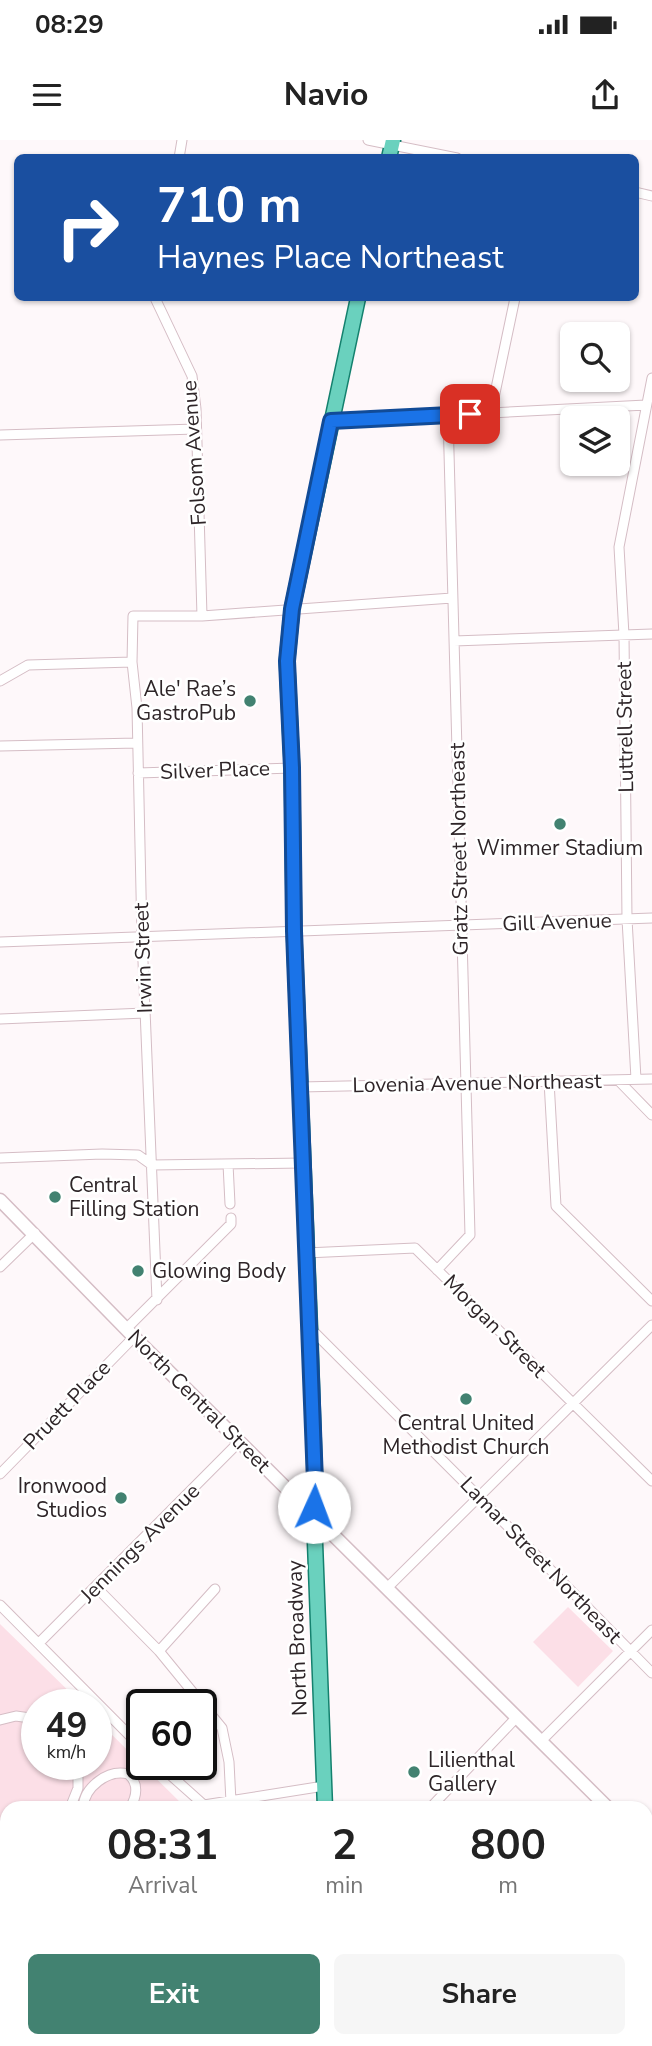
<!DOCTYPE html>
<html lang="en">
<head>
<meta charset="utf-8">
<style>
	body { margin:0; font-family:"Nunito Sans",sans-serif; background:#f6f6f6; color:#222; height:100vh; display:flex; flex-direction:column; font-size:26px; white-space:nowrap }
	* { box-sizing:border-box; margin:0 }
	p { font-size:23px; color:#767676 }
	.icon { flex:none; width:38px; height:38px; fill:none; stroke:currentColor; stroke-width:2; stroke-linecap:round; stroke-linejoin:round }
	.map { position:relative; flex:1; overflow:hidden }
	.drawer { position:absolute; left:0px; top:1661px; width:653px; height:247px; display:flex; flex-direction:column; background:#fff; border-radius:21px 21px 0 0; box-shadow:0 2px 5px #0004 }
	.drawer>* { flex:none }
	.hud { position:absolute; left:14px; top:14px; width:625px; height:147px; border-radius:10px; box-shadow:0 2px 5px #0004; background:#1a4fa0; color:#fff; overflow:hidden }
	.controls { position:absolute; left:560px; top:182px; display:grid; gap:14px }
	.controls a { display:grid; place-items:center; width:70px; height:70px; border-radius:10px; background:#fff; box-shadow:0 2px 5px #0004; font-size:35px }
	.speed { position:absolute; left:21px; top:1549px; display:flex; gap:14px; font-size:35px; font-weight:700; text-align:center }
	.speed>* { display:grid; place-content:center; width:91px; height:91px; border-radius:50%; background:#fff; box-shadow:0 2px 5px #0004; line-height:1 }
	.speed small { font-size:18px; font-weight:400 }
	.speed .limit { border:4px solid #111; border-radius:10px; background:#fff; color:#111 }
	.pin { position:absolute; display:grid; place-items:center; width:60px; height:60px; color:#fff; margin:-30px; border-radius:14px; box-shadow:0 4px 10px #0006 }
	.me { position:absolute; width:77px; margin:-38px; rotate:2deg; stroke-linejoin:round; filter:drop-shadow(0 0 5px #0008) }
	.turn { display:flex; align-items:center; gap:24px; height:147px; padding:0 28px; font-size:32px }
	.turn .icon { width:91px; height:91px; stroke-width:2.5 }
	.turn b { display:block; font-size:49px; line-height:60px }
	.eta { display:flex; justify-content:space-evenly; align-items:center; height:119px; text-align:center }
	.eta b { font-size:42px; font-weight:700; line-height:49px }
	.action { display:flex; gap:14px; margin-top:auto; padding:14px 28px }
	.action a { flex:1; height:80px; border-radius:10px; background:#428271; color:#fff; font-size:28px; font-weight:700; line-height:80px; text-align:center }
	.action a+a { background:#f6f6f6; color:#222 }
	.status { display:flex; justify-content:space-between; align-items:center; height:49px; padding:0 35px; background:#fff; direction:ltr }
	.status svg { height:19px; fill:currentColor }
	header { display:flex; justify-content:space-between; align-items:center; height:91px; padding:0 28px; background:#fff; font-size:32px; font-weight:700 }
	.map>svg:first-child { display:block }
</style>
</head>
<body>
<div class="status"><b>08:29</b><svg viewBox="0 0 49 12"><path d="M0 12V9h3v3zM5 12V6h3v6zM10 12V3h3v9zM15 12V0h3v12zM26 1h20v11H26zM47 4h2v5h-2z"/></svg></div>
<header><svg class="icon" aria-label="menu" viewBox="0 0 24 24"><path d="M4 6h16M4 12h16M4 18h16"/></svg>Navio<svg class="icon" aria-label="share" viewBox="0 0 24 24"><path d="M12 15V3M7 8l5-5 5 5M5 13v7h14v-7"/></svg></header>
<div class="map">
<svg width="652" height="1906" viewBox="0 0 652 1906">
	<rect width="100%" height="100%" fill="#fef8fa"/>
	<path fill="#fcdfe7" d="M568 1467 613 1511 578 1547 533 1502Z
		M0 1484 82 1564H37V1624H96V1579L186 1668H7V1900L219 1901 218 1906H0Z"/>
	<g fill="none" stroke-linecap="round" stroke-linejoin="round">
		<defs>
			<path id="street" d="M368 0 457 18
				M179 18 182 0
				M635 52 652 56
				M155 158 192 236 196 269 202 476
				M491 272 515 158
				M331 281 646 265
				M0 295 196 289
				M454 501 652 494
				M0 541 28 525 132 522
				M0 606 137 603
				M138 633 292 628
				M0 802 652 778
				M0 879 145 873
				M636 939 627 779 624 495 619 407 652 238
				M618 940 652 975
				M549 941 556 1066 652 1161
				M301 947 652 939
				M0 1018 102 1014 138 1015 152 1025 303 1023
				M228 1024 230 1064
				M306 1113 415 1108 652 1341
				M0 1127 35 1093
				M437 1130 470 1095 448 275
				M157 1160 142 797 137 568 132 522 133 476H202L452 458
				M126 1189 231 1084V1078
				M311 1189 479 1357 652 1533
				M0 1334 134 1197
				M96 1447 159 1511 222 1588 229 1622 231 1662
				M387 1448 652 1185
				M0 1465 142 1608
				M39 1503 240 1301
				M159 1511 215 1449
				M0 1580 16 1576 37 1579
				M541 1601 652 1490
				M158 1624 204 1665 324 1646
				M70 1668 78 1648V1624
				M83 1668C84 1647 108 1629 128 1634 139 1643 137 1656 130 1668
				M407 1668 431 1667 516 1578
				M0 1732 7 1729
				M0 1819 7 1816
				M646 1849 652 1855
				M0 1873 7 1870
				M435 1900V1906"/>
			<path id="secondary" d="M0 1060 134 1197 608 1668
				M646 1705 652 1711
				M646 1797 652 1791
				M536 1906 542 1900"/>
			<path id="primary" d="M389 18 393 0
				M325 1668 314 1376 315 1342 310 1189 294 791 292 628 287 521 292 469 358 158
				M331 1900 332 1906"/>
		</defs>
		<use href="#street" stroke="#d5bdc5" stroke-width="11"/>
		<use href="#secondary" stroke="#d5bdc5" stroke-width="15"/>
		<use href="#primary" stroke="#14816e" stroke-width="17"/>
		<use href="#street" stroke="#fff" stroke-width="9"/>
		<use href="#secondary" stroke="#fff" stroke-width="12"/>
		<use href="#primary" stroke="#6ad1be" stroke-width="14"/>
	</g>
	<g fill="none" stroke-linecap="round" stroke-linejoin="round">
		<defs>
			<path id="route" d="M314 1367 315 1342 294 791 292 628 287 521 292 469 331 281 470 274"/>
		</defs>
		<use href="#route" stroke="#114b97" stroke-width="18"/>
		<use href="#route" stroke="#1a73e8" stroke-width="12"/>
	</g>
	<g fill="#428271" stroke="#fff" stroke-width="2.5">
		<circle cx="250" cy="561" r="7"/>
		<circle cx="560" cy="684" r="7"/>
		<circle cx="55" cy="1057" r="7"/>
		<circle cx="138" cy="1131" r="7"/>
		<circle cx="466" cy="1259" r="7"/>
		<circle cx="121" cy="1358" r="7"/>
		<circle cx="414" cy="1632" r="7"/>
	</g>
	<g text-anchor="middle" dominant-baseline="central" stroke-width="5" stroke-linejoin="round" paint-order="stroke">
		<g font-size="21" fill="#2e2528" stroke="#fff">
			<text transform="translate(194 313) rotate(-94)">Folsom Avenue</text>
			<text transform="translate(625 587) rotate(-91)">Luttrell Street</text>
			<text transform="translate(215 630) rotate(-2)">Silver Place</text>
			<text transform="translate(459 709) rotate(-91)">Gratz Street Northeast</text>
			<text transform="translate(557 782) rotate(-2)">Gill Avenue</text>
			<text transform="translate(143 818) rotate(-92)">Irwin Street</text>
			<text transform="translate(477 943) rotate(-1)">Lovenia Avenue Northeast</text>
			<text transform="translate(495 1186) rotate(45)">Morgan Street</text>
			<text transform="translate(199 1261) rotate(45)">North Central Street</text>
			<text transform="translate(67 1265) rotate(-46)">Pruett Place</text>
			<text transform="translate(140 1403) rotate(-45)">Jennings Avenue</text>
			<text transform="translate(541 1420) rotate(46)">Lamar Street Northeast</text>
			<text transform="translate(297 1498) rotate(-92)">North Broadway</text>
		</g>
		<g font-size="21" fill="#2e2528" stroke="#fff" text-anchor="start">
			<text x="236" y="549" text-anchor="end">Ale' Rae’s<tspan x="236" dy="24">GastroPub</tspan></text>
			<text x="560" y="708" text-anchor="middle">Wimmer Stadium</text>
			<text x="69" y="1045">Central<tspan x="69" dy="24">Filling Station</tspan></text>
			<text x="152" y="1131">Glowing Body</text>
			<text x="466" y="1283" text-anchor="middle">Central United<tspan x="466" dy="24">Methodist Church</tspan></text>
			<text x="107" y="1346" text-anchor="end">Ironwood<tspan x="107" dy="24">Studios</tspan></text>
			<text x="428" y="1620">Lilienthal<tspan x="428" dy="24">Gallery</tspan></text>
		</g>
	</g>
</svg>
<div class="controls">
<a><svg class="icon" aria-label="search" viewBox="0 0 24 24"><circle cx="10" cy="10" r="6"/><path d="M15 15l6 6"/></svg></a>
<a><svg class="icon" aria-label="layers" viewBox="0 0 24 24"><path d="M12 4l9 5-9 5-9-5zM3 14l9 5 9-5"/></svg></a>
</div>
<div class="speed"><div>49<small>km/h</small></div><div class="limit">60</div></div>
<div class="pin" style="left:470px;top:274px;background:#d93025"><svg class="icon" aria-label="arrive" viewBox="0 0 24 24"><path d="M6 21V4h12l-3 4 3 4H6"/></svg></div>
<svg class="me" style="left:314px;top:1367px" viewBox="-20 -20 40 40"><circle r="19" fill="#fff"/><path d="M0-13L10 11 0 6-10 11z" fill="#1a73e8"/></svg>
<div class="hud">
<div class="turn"><svg class="icon" aria-label="right" viewBox="0 0 24 24"><path d="M7 20v-9h11M14 6l5 5-5 5"/></svg><div><b>710 m</b>Haynes Place Northeast</div></div>
</div>
<section class="drawer">
<div class="eta">
<div><b>08:31</b><p>Arrival</p></div>
<div><b>2</b><p>min</p></div>
<div><b>800</b><p>m</p></div>
</div>
<div class="action"><a>Exit</a><a>Share</a></div>
</section>
</div>
</body>
</html>
